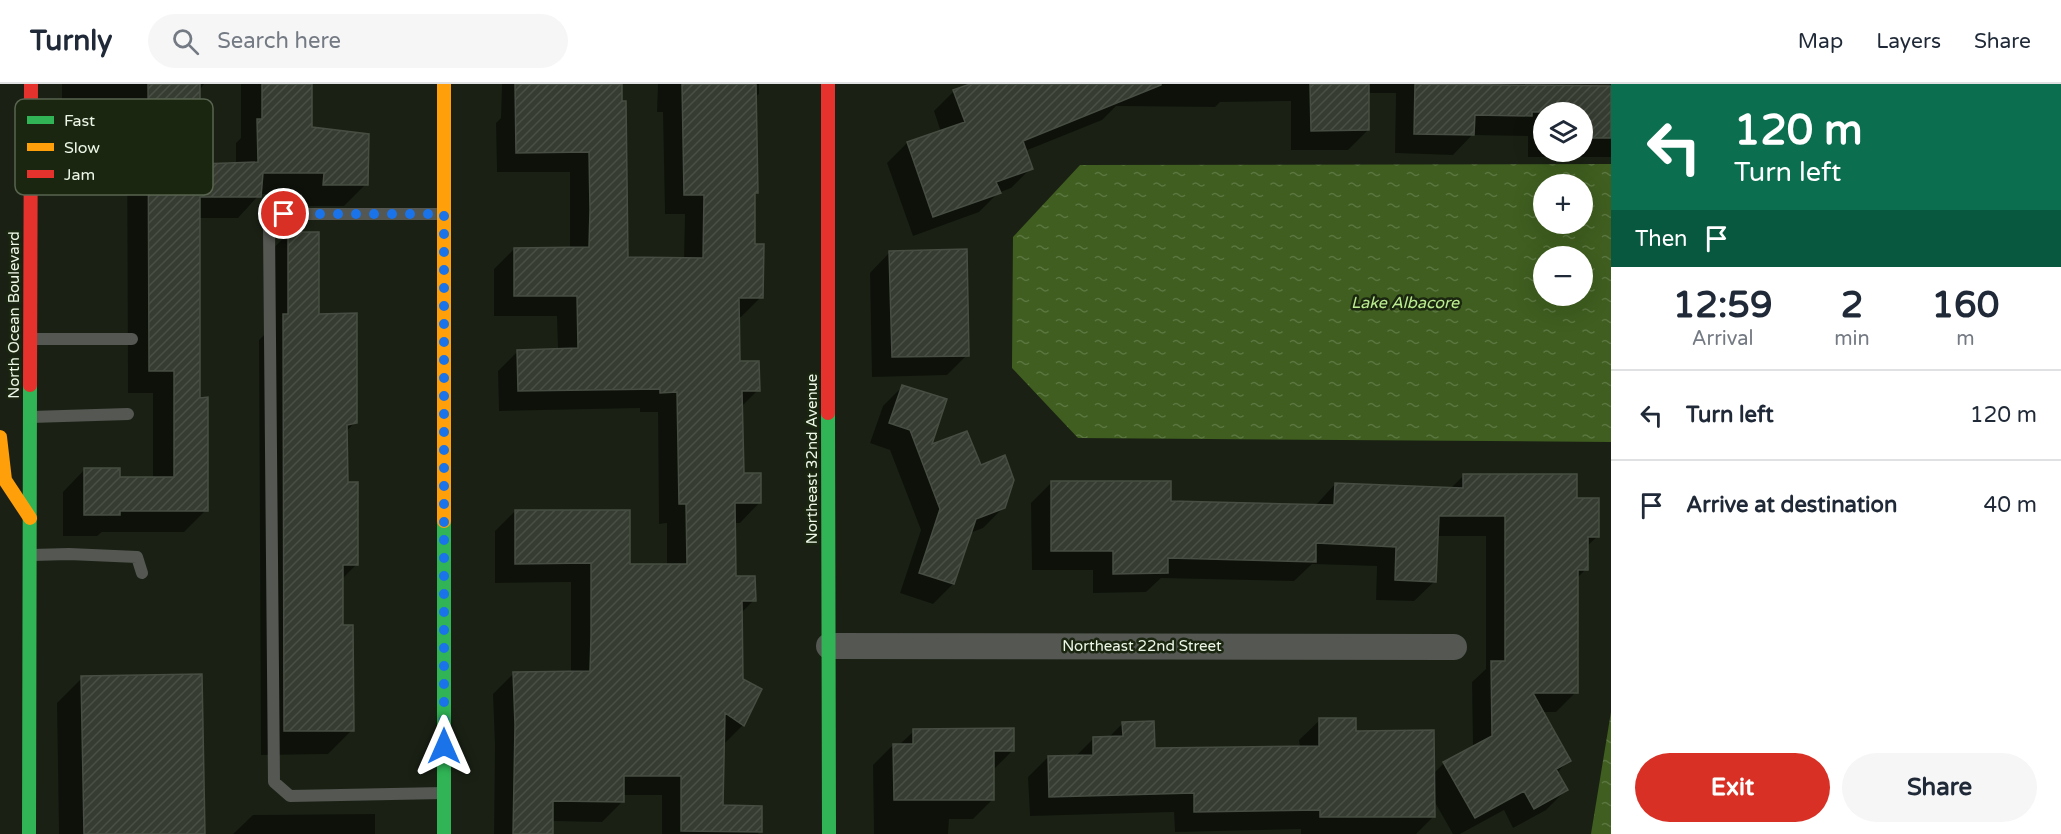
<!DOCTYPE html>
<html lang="en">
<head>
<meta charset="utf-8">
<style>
	body { margin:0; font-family:"Varela Round",sans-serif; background:#f6f6f7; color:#1f2937; height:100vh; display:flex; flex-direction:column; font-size:22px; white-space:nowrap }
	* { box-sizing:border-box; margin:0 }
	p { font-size:20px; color:#747a83 }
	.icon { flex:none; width:33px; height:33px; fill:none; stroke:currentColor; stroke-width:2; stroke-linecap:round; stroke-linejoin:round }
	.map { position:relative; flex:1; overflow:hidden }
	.side { display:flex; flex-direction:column; background:#fff; width:450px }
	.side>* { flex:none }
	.top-card { background:#0b6e4f; color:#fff; overflow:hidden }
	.controls { position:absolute; left:1533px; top:18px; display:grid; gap:12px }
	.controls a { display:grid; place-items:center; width:60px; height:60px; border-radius:50%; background:#fff; box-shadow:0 6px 24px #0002; font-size:30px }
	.pin { position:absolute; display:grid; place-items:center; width:51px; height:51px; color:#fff; margin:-26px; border:3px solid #fff; border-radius:50%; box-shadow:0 2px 6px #0007 }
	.me { position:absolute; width:66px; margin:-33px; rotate:0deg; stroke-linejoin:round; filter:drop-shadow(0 0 4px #0008) }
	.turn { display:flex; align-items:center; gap:21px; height:126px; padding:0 24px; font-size:27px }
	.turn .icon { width:78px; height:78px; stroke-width:2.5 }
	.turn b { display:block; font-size:42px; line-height:51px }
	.then { display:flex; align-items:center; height:57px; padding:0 24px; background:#0003; gap:12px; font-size:22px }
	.eta { display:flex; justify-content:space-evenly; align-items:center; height:102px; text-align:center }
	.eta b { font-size:36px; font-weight:800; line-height:42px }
	.primary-button { display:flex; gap:12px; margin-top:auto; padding:12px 24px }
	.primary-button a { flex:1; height:69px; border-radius:36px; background:#d93025; color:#fff; font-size:24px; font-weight:800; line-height:69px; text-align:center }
	.primary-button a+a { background:#f6f6f7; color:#1f2937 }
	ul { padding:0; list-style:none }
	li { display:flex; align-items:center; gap:18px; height:90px; padding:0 24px; border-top:2px solid #e0e1e3 }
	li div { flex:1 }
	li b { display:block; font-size:22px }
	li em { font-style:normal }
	header { display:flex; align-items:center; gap:36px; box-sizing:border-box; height:84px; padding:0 30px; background:#fff; border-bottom:2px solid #e0e1e3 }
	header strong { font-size:28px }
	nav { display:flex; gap:33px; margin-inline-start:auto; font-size:21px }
	.search { width:420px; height:54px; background:#f6f6f7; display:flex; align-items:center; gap:15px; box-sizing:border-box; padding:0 21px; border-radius:33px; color:#747a83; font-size:22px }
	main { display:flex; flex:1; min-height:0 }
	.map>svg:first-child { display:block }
</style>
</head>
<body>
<header>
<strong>Turnly</strong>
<div class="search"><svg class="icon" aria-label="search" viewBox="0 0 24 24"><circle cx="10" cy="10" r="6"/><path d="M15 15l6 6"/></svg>Search here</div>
<nav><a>Map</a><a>Layers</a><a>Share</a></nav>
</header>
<main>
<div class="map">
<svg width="1611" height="750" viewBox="0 0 1611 750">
	<defs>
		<pattern id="water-ripples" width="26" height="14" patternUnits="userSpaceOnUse" patternTransform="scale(1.5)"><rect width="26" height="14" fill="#3f5e1f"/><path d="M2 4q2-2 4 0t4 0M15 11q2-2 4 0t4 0" fill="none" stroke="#5b7640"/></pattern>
		<pattern id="building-hatch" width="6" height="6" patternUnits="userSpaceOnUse" patternTransform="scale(1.5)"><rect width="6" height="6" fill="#363c31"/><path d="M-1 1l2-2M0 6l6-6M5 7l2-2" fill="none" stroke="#4a4f45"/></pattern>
	</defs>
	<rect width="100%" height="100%" fill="#1a2114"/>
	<path fill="url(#water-ripples)" fill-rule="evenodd" d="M1611 80V358L1078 354 1012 284 1013 153 1080 81ZM1544 100H1582V140H1544ZM1544 172H1582V212H1544Z
		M1611 628V750H1591Z"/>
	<path fill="#0007" fill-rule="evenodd" d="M62 0H204L199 7V81L236 80V59L241 54V0H310V44L366 100 344 122H302V110H260L238 134H199V315L206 426 184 448H102L97 452H63V408L84 386 119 395 153 394V309H128L127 23 62 21Z
		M502 0H621L626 174 684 175 685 130H665L663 28H657L658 0H759V10L754 14 757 108 754 111 753 162 761 213 741 233H738V278L758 306 741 323 742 391 760 418 740 439H734V493L754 516 740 530 743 641 723 661 722 723 760 747 758 750H662V711H622V718L602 738 552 737 551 750H494L495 662 493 610 513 590 571 589V498L495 499V447L515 427 628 482H667V439L659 440 658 328H640V324L499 327 498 287 518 267 558 266 557 232H494V185L514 165H570V88H497L496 39 501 34Z
		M974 0H1531V3H1611V73H1528V52L1472 51 1453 71 1395 69 1396 9H1368V46L1348 66H1291V17L1220 18 1215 23 1116 22 1102 36 1025 67 1031 84 1011 104 998 109 979 128 913 152 887 79 907 59 941 48 934 27 954 7ZM1544 28H1582V68H1544Z
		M289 149 355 338 346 348V399L357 480 341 496V543L352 646 328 670 261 671 259 256 264 251V173Z
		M890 168 967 271 947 291 872 293 870 189Z
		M903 302 930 363 980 383 1004 423 983 444 970 449 953 500 933 520 900 509 921 446 890 366 870 359 883 322Z
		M1463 392 1576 416 1598 452 1586 463V485L1576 495V608L1556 628H1542L1569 676 1557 689 1566 706 1546 726 1513 744 1504 726 1460 750H1453L1433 715 1434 732 1416 750H1301V745L1175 748 1174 728 1030 732 1028 693 1048 673H1075L1093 655 1108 654 1123 639 1153 666 1300 663 1299 656 1320 636 1355 649 1433 690 1444 679 1473 664 1472 598 1486 585V452H1436L1435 497 1414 517 1376 516 1377 482 1312 480 1294 497 1161 494 1146 508 1093 509V486H1032L1031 419 1051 399 1170 418 1315 422 1335 400 1450 405Z
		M82 594 204 750H59L57 619Z
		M914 647 1013 666 993 686V715L973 735H949L948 750H874L873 681 893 661H899Z
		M375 730V750H233L253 731Z"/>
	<path fill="url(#building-hatch)" stroke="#474d42" stroke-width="1.5" d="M148 0H200V80L258 78 257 35H262V0H312V43L369 50 368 101H323L324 89H263L261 113H200V314L208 313V427H120V431H84V384H120V393H174V287H149Z
		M515 0H622V17H626L628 173 703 174 704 111H684L682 0H756L758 109H755V160H764L763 214H739L740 277H759L760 307H742L744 389H761V419H735L736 492H755L756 517H742L743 595 762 605 744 642 725 629 723 721 762 722V748L681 747V692H624V718L553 717V750H513L515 641 513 588 590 587 591 552V479L515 480V426H630V480H687L686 420H679L677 308 660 309V305L518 307 517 266 578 264 577 212H514V164L589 163 590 126 589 68 516 69Z
		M970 0H1161V1L1023 57 1033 85 996 98 1001 109 933 133 907 58 965 38 953 6Z
		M1310 0H1369V46L1311 47Z
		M1415 0 1611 2V54H1582V28H1532V32L1475 31 1474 51 1414 50Z
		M288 148H319V230L357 229V339L347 341 348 398H358V481H343V541H353L354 647H284L283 230H288Z
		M967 165 969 272 892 273 889 167Z
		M902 301 947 315 932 360 967 347 981 381 1005 371 1014 396 1005 424 976 435 954 500 919 489 940 425 910 346 889 339Z
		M1463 390H1577V414H1599V453H1588V486H1578V609H1533L1571 677 1556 685 1568 706 1534 725 1524 707 1475 734 1443 678 1492 652 1491 577H1505V432H1439L1436 498 1395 496 1396 463 1316 459V478L1168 474V489L1113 490V467H1051V397H1171V417L1334 421 1335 399 1463 404Z
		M202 590 205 750H84L81 592Z
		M1319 634H1356V647L1434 646 1435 733H1320V726L1194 728V709L1049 713 1048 672 1093 671V653L1123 652 1122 638 1154 637 1155 664 1319 662Z
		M1014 644V667H994V716H894L893 660H913V645Z"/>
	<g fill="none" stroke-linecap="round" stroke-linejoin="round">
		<path stroke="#545752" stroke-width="12" d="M32 58 127 59
			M441 130H284L269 144 274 698 290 712 443 709
			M32 255H132
			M31 333 128 330
			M32 471 69 470 137 473 142 489"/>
		<path stroke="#545752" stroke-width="26" d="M829 562 1454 563"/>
		<path stroke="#30b455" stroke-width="14" d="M828 329 829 750
			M444 437V750
			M29 750 30 301"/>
		<path stroke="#ff9f0a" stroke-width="14" d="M444 0V437
			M0 353 5 396 30 434"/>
		<path stroke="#e5322d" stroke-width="14" d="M828 0V329
			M30 301 31 0"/>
	</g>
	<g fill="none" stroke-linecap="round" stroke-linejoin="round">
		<path stroke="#1a73e8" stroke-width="10" stroke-dasharray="0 18" d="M284 130H444V662"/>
	</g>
	<g text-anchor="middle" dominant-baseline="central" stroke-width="5" stroke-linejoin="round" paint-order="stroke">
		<g font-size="15" fill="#edf6e7" stroke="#1a260f">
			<text transform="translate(14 231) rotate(-90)">North Ocean Boulevard</text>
			<text transform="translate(812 375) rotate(-90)">Northeast 32nd Avenue</text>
			<text x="1142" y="562">Northeast 22nd Street</text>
		</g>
		<g font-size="16" font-style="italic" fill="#bbed8f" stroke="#1a260f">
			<text x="1405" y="219">Lake Albacore</text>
		</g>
	</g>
	<rect x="15" y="15" width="198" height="96" rx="9" fill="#1a260f" stroke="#596450" stroke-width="1.5"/>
	<rect x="27" y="32" width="27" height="8" fill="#30b455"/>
	<rect x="27" y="59" width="27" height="8" fill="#ff9f0a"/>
	<rect x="27" y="86" width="27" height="8" fill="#e5322d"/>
	<g font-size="16" fill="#edf6e7">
		<text x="64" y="42">Fast</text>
		<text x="64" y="69">Slow</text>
		<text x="64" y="96">Jam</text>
	</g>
</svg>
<div class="controls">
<a><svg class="icon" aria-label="layers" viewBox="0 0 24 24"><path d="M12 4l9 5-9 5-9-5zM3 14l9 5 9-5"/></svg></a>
<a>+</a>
<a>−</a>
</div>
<div class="pin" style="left:284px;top:130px;background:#d93025"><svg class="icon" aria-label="arrive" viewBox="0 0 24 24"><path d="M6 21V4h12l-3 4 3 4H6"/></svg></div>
<svg class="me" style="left:444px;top:662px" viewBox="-20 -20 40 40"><path d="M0-17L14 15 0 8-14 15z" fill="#1a73e8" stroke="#fff" stroke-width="4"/></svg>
</div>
<section class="side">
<div class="top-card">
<div class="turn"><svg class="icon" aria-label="left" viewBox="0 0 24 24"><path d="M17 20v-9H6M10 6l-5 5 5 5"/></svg><div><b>120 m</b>Turn left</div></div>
<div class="then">Then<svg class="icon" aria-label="arrive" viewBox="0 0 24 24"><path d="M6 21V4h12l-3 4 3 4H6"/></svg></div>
</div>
<div class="eta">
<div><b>12:59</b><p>Arrival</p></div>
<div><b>2</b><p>min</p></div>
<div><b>160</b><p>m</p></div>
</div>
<ul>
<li><svg class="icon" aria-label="left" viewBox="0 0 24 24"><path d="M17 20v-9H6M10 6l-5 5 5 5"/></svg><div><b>Turn left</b></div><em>120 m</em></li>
<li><svg class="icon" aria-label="arrive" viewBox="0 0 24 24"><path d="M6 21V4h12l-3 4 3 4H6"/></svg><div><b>Arrive at destination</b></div><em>40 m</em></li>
</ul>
<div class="primary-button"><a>Exit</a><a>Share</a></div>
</section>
</main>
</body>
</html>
